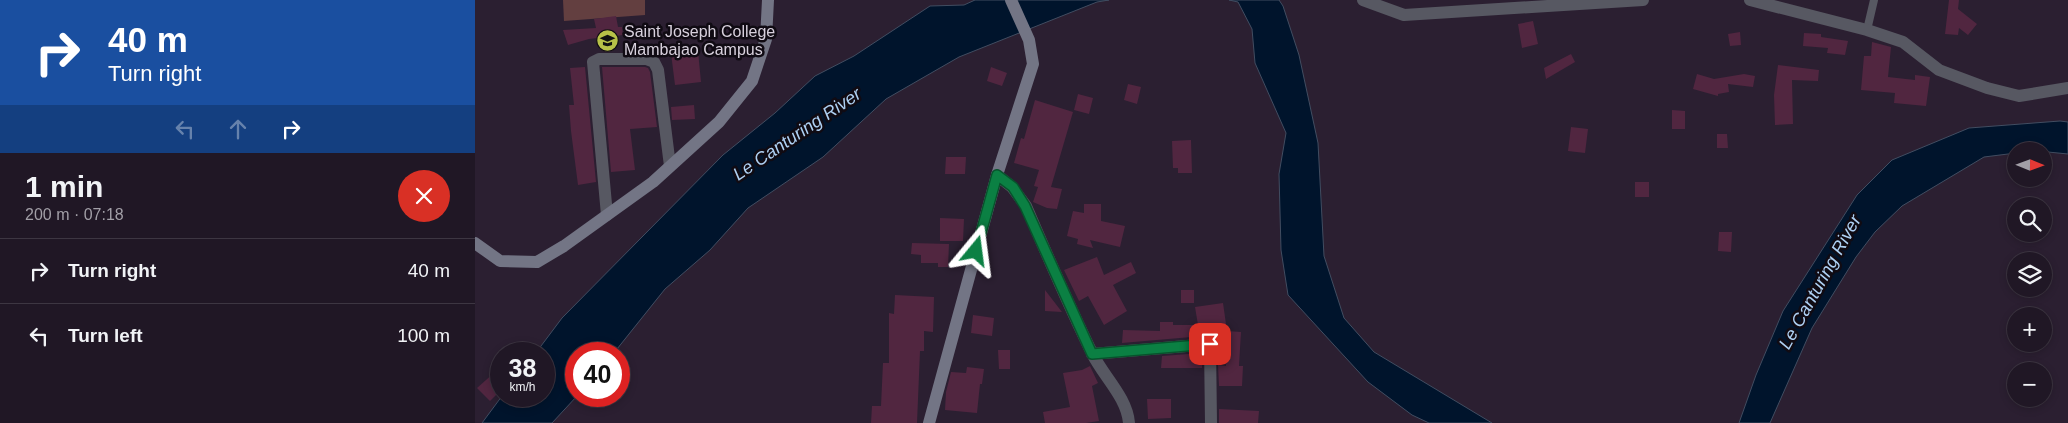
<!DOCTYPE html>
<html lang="en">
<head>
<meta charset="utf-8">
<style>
	body { margin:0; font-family:Arial,sans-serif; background:#28202d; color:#f1f3f6; height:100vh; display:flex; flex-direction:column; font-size:19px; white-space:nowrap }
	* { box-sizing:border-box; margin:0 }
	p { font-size:16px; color:#a29fa7 }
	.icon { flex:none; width:28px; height:28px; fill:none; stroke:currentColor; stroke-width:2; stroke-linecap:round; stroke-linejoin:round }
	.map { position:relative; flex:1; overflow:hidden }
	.side { display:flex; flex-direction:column; background:#201725; width:475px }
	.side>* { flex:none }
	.banner { background:#1a4fa0; color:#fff; overflow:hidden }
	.needle { width:32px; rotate:91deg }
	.controls { position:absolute; left:1532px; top:142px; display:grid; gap:10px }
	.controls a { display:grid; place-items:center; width:45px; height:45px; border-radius:50%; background:#201725; box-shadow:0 2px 8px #0003,0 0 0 1px #3d3642; font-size:25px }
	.speed { position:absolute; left:15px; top:342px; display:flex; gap:10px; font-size:25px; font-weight:700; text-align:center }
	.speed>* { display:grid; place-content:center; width:65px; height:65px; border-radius:50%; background:#201725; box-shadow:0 2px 8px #0003,0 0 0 1px #3d3642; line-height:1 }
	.speed small { font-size:12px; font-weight:400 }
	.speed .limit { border:8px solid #d22; background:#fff; color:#111 }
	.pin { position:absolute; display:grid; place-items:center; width:42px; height:42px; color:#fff; margin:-21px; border-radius:10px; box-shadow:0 2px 8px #0006 }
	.me { position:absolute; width:55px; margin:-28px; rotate:16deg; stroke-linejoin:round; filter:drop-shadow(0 0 4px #0008) }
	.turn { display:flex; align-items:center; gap:18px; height:105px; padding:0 25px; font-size:22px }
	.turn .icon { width:65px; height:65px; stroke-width:2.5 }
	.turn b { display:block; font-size:35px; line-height:42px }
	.lanes { display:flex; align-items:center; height:48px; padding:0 25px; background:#0003; justify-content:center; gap:25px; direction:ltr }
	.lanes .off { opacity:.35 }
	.round { display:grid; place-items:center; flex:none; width:52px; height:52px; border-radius:26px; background:#28202d }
	.headline { display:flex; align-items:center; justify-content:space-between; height:85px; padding:0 25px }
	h1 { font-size:30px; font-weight:800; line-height:38px }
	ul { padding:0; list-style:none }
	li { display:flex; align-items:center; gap:15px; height:65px; padding:0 25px; border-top:1px solid #3d3642 }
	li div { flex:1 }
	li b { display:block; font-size:19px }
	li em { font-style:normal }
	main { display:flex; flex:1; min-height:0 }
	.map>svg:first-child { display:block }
</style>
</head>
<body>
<main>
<section class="side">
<div class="banner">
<div class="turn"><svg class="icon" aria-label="right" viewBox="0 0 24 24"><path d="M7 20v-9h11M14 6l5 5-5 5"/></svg><div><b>40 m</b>Turn right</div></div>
<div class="lanes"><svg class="icon off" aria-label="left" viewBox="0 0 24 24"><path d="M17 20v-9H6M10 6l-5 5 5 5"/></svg><svg class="icon off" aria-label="ahead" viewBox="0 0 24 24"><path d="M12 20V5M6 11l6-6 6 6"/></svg><svg class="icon" aria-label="right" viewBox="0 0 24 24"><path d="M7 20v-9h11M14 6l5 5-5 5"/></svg></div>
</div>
<div class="headline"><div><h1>1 min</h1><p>200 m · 07:18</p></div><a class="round" style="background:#d93025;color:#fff"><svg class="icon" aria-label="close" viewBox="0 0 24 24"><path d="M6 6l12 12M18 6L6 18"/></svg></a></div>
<ul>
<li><svg class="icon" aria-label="right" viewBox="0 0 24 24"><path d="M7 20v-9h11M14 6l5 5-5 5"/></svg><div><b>Turn right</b></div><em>40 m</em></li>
<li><svg class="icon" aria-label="left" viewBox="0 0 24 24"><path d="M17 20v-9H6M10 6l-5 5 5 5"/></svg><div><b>Turn left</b></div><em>100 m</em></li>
</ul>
</section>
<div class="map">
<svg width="1593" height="423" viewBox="0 0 1593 423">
	<rect width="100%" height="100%" fill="#2b1f31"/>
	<path fill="#633f40" d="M88 0H170V15L89 21Z"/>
	<path fill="#00142c" stroke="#414d61" d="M500 0H634L622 2 484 57 411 99 348 157 273 208 235 250 190 289 138 354H101L102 396 77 423H7L27 396H69V354H60L87 318 248 155 300 113 340 76 379 56 455 6 489 5Z
		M754 0H804L808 6 824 55 843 143 849 256 869 318 899 352 1017 423H954L937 415 893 382 813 295 806 250 804 174 811 133 780 63 777 29 763 2Z
		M1585 121 1593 122V154L1563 151H1541V153L1509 157 1427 206 1400 232 1381 257 1337 328 1295 423H1264L1281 375 1308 311 1382 195 1417 160 1494 128Z"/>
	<path fill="#512640" d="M1474 0H1484L1483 9 1502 24 1493 35 1484 28 1483 35 1470 34Z
		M141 16 143 27H147L148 35 114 39 93 45 88 30 121 28 119 19Z
		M1058 21 1063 44 1047 48 1043 24Z
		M1265 32 1266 45 1255 46 1253 34Z
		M1329 33 1346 34V37L1373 41 1370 55 1352 53 1353 48 1328 46Z
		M1397 42 1416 47 1413 77 1440 80V75L1455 77 1451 106 1419 103 1420 93 1386 90 1389 56H1396Z
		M223 51 226 82 200 85 196 53Z
		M1096 54 1100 62 1071 79 1069 68Z
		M1303 65 1344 70 1343 81 1317 80 1318 124 1300 125 1299 95Z
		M110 67 121 182 103 185 96 131 94 105H99L95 68Z
		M127 67H170L173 68 175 72 182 127 155 129 160 170 136 172Z
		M516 67 532 73 527 86 512 81Z
		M1222 74 1239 79 1269 74 1280 76 1278 87 1253 84 1254 92 1243 94V96L1218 89Z
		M653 84 666 87 662 104 649 100Z
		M603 94 618 98 614 114 599 110Z
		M560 100 598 112 576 187 587 189 582 209 572 208 558 202 563 187 559 186 564 170 539 163 546 138 549 139Z
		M219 105 220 119 197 120 196 107Z
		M1197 110 1210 111V129H1197Z
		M1096 127 1113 129 1110 153 1093 151Z
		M1242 134H1252L1253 148H1242Z
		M716 140 717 173H703V168H698L697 141Z
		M471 157H491L490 174H470Z
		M1160 182H1174V197H1160Z
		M609 204H626V221L650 226 645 247 615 240 618 248 602 244 603 239 592 236 598 211 609 213Z
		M465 218 489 219 488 241H465Z
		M1244 232H1257L1256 252 1243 251Z
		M437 243 474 244 473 267H463V263H446V255L436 254Z
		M622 257 629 275 656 262 661 273 638 285 652 311 629 325 613 296 604 301 589 270Z
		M570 290 587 312 570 311Z
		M706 290H719V303H706Z
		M420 295 459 297 458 332 449 331V351H445L442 423H396L397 406H406L408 363H414V313L419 314Z
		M748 303 752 331 766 332 764 366H768L767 386H744L743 365 751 366V334L647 343 648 330 685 331V322H698V325H723L720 307Z
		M498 315 519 318 517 336 496 333Z
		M523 350H535V369H524Z
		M727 353V368H686L687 356Z
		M615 366 623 383 617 386 624 421 611 423H570L568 412 595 407 588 373 607 370Z
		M492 367 509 369 507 384H505L502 413 470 410 471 392 476 372 491 373Z
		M20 372 26 378V390L15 401 2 388Z
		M672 399H696V418L673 419Z
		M744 409 784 411 783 423H744Z"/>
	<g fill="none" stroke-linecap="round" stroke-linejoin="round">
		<path stroke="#575862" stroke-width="8" d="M1392 30 1399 0"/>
		<path stroke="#575862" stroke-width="12" d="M888 0 929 15 1168 0
			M1275 0 1392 30 1428 42 1464 70 1512 88 1544 96 1593 88
			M522 175 537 187 551 206C572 255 593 304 617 353 628 376 652 397 654 423
			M132 215 118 62 124 59H171L179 62 183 70 195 166
			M617 354 735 344 736 423"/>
		<path stroke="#737585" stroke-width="12" d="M0 243 25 261 62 262 89 246 178 182 244 122 277 81 291 39 293 0
			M454 423 522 175 558 64 554 40 536 0"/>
	</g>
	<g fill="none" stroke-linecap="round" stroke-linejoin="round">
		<defs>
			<path id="route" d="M501 251 522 175 538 187 550 206 617 354 735 344"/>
		</defs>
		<use href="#route" stroke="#07532c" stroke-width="12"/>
		<use href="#route" stroke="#0b8043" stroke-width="9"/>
	</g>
	<defs>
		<symbol id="university-disc" viewBox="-11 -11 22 22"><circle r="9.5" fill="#b7c148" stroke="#100b13"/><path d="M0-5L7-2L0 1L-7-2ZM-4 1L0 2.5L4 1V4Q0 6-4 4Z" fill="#111"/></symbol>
	</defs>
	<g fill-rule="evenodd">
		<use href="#university-disc" x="120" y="28" width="25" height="25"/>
	</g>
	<g text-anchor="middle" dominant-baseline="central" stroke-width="5" stroke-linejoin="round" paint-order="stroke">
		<g font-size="16" fill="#d8d1dd" stroke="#100b13" text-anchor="start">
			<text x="149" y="31">Saint Joseph College<tspan x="149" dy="18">Mambajao Campus</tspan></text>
		</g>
		<g font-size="18" font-style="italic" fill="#aed0f3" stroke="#100b13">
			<text transform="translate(322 134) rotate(-34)">Le Canturing River</text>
			<text transform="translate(1345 282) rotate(-61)">Le Canturing River</text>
		</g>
	</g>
</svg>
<div class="controls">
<a><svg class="needle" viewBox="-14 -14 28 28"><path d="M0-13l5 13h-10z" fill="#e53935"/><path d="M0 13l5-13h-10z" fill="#a29fa7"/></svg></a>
<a><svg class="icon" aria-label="search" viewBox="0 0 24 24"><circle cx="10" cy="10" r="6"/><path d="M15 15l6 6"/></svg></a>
<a><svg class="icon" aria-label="layers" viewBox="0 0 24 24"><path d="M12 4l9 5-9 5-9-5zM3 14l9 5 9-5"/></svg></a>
<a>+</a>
<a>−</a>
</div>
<div class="speed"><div>38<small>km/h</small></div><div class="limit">40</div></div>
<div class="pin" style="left:735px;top:344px;background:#d93025"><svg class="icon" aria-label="arrive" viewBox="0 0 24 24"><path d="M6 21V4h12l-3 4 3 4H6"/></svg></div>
<svg class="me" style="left:501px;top:251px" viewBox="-20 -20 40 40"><path d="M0-17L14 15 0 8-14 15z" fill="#0b8043" stroke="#fff" stroke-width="4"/></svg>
</div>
</main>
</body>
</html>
